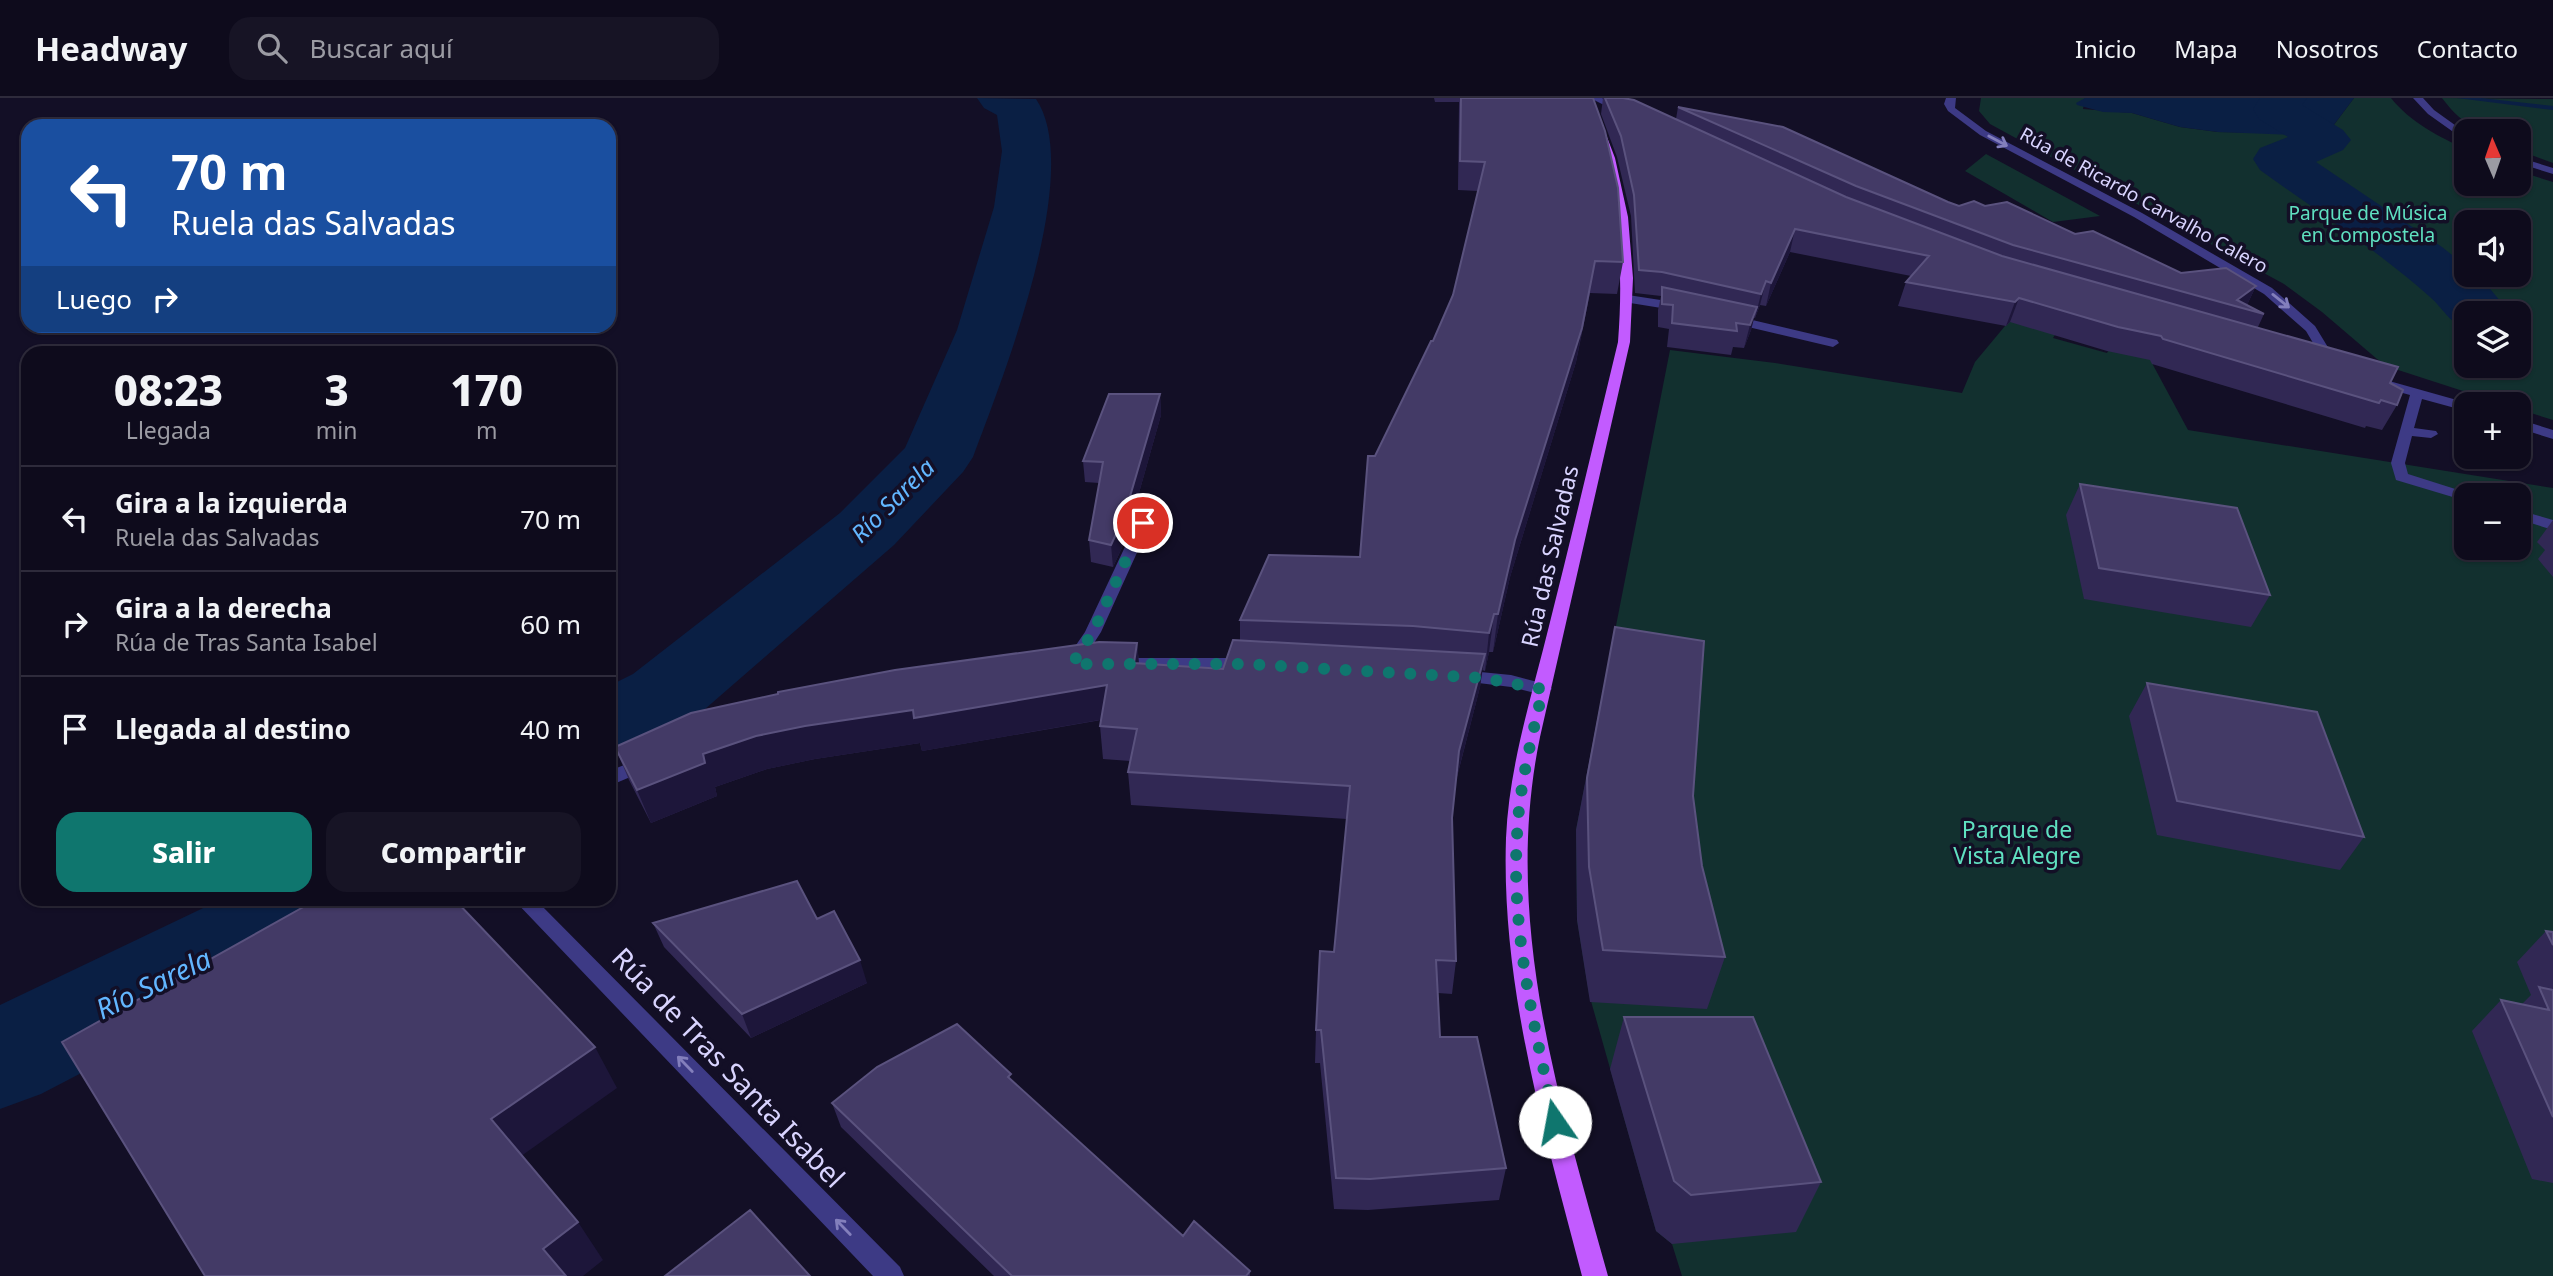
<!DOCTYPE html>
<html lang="es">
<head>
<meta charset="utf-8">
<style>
	body { margin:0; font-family:"Noto Sans",sans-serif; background:#171425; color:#f1f3f6; height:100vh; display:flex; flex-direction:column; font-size:26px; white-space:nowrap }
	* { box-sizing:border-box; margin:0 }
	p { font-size:23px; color:#9b9ba3 }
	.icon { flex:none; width:38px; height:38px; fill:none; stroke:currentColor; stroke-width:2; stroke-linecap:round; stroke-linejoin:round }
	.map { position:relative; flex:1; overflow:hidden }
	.sheet { position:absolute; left:21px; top:248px; width:595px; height:560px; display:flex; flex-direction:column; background:#0e0b1c; border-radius:21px; box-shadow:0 2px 5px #0004,0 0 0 2px #2e2b3b }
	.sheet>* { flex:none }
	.banner { position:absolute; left:21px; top:21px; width:595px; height:214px; border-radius:21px; box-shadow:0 2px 5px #0004,0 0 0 2px #2e2b3b; background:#1a4fa0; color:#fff; overflow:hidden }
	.needle { width:46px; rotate:358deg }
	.buttons { position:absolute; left:2454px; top:21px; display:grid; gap:14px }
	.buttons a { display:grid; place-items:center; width:77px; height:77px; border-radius:14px; background:#0e0b1c; box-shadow:0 2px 5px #0004,0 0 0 2px #2e2b3b; font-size:35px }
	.pin { position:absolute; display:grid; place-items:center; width:60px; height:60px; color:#fff; margin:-30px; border:4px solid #fff; border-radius:50%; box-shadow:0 2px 7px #0007 }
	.me { position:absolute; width:77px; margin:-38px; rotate:348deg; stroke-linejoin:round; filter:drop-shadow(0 0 5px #0008) }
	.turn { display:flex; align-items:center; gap:24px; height:147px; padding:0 35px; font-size:32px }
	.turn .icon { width:91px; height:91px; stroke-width:2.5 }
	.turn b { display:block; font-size:49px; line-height:60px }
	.then { display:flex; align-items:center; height:66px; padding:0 35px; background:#0003; gap:14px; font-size:26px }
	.eta { display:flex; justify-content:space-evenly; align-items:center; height:119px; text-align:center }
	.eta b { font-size:42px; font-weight:800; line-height:49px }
	.primary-button { display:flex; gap:14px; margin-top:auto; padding:14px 35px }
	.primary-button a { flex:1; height:80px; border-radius:21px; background:#0f766e; color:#fff; font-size:28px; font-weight:800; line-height:80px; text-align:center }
	.primary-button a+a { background:#171425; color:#f1f3f6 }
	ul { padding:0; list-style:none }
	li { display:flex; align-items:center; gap:21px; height:105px; padding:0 35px; border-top:2px solid #2e2b3b }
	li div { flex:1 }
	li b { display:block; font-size:26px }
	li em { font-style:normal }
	header { display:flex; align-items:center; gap:42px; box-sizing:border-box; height:98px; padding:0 35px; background:#0e0b1c; border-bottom:2px solid #2e2b3b }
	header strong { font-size:33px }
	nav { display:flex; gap:38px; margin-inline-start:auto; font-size:24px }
	.search { width:490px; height:63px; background:#171425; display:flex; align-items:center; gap:18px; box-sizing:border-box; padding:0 24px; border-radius:21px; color:#9b9ba3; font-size:26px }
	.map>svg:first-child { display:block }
</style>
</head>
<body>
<header>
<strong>Headway</strong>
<div class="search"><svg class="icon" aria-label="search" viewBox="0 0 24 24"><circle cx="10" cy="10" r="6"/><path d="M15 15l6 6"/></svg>Buscar aquí</div>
<nav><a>Inicio</a><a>Mapa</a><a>Nosotros</a><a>Contacto</a></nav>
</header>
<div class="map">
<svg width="2553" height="1178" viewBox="0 0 2553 1178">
	<rect width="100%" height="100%" fill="#130f26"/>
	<path fill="#12302f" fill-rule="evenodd" d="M1981 0H2085L2083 11 2132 15 2180 29 2218 34 2327 36 2354 0H2391C2410 24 2439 39 2466 51V86H2518V73L2553 84V322L2518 311V306H2503L2392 270 2377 261 2322 214 2284 186 1990 26 1979 13ZM2466 124H2518V177H2466ZM2466 215H2518V268H2466Z
		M2442 0 2553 1V65L2518 52V33C2480 33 2467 33 2442 0Z
		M1986 56 2100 118 2053 124 1965 73Z
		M2010 222 2056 235 2053 240 2107 255 2117 237 2150 245 2153 267 2188 332 2553 390V1178H1682L1672 1146 1656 1133 1589 896 1577 822 1576 732 1670 252 1775 265 1962 295 1975 264ZM2466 397H2518V450H2466Z"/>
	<path fill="#0a1f44" d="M2085 0H2354L2327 36 2322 38 2218 34 2180 29 2132 15 2103 14 2077 7 2076 5Z"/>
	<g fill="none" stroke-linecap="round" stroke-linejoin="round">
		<path fill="#0a1f44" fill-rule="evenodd" d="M2457 0H2481L2553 8V12Z"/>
		<path fill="#0a1f44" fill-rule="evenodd" d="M977 0 1036 1C1085 73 1002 282 973 359L963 374 894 447 697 618 642 648 609 657V588L633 576 840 415 905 350 957 232 994 109 1002 53 997 17 984 10Z
			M2260 0H2307L2302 7 2343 32 2351 42 2343 52 2316 64 2442 149 2466 168V177H2477L2482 181 2510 215H2466V230C2451 227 2442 209 2430 199 2377 152 2317 113 2260 72L2253 61 2260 50 2288 39 2259 21 2253 11Z
			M220 802H353L338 831 283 870 41 996 0 1011V907Z"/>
		<path fill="#3d3a85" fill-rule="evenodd" d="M1590 0H1602L1628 13 1620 15Z
			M1946 0H1956L1955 10 1986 33 2142 115 2272 190 2315 228 2340 269 2334 273 2329 272 2306 233 2264 196 2134 119 1980 37 1948 13 1944 6Z
			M2413 0H2423L2434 12 2466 35V43L2428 16Z
			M2518 59 2553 70V76L2518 65Z
			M1628 197 1680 205 1686 209 1680 213 1624 204 1622 201Z
			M1731 217 1837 242 1839 245 1833 249 1727 224V218Z
			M2375 279 2471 306H2466V313L2422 301 2414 330 2436 333 2438 336 2431 340 2412 338 2405 365 2408 376 2471 396 2466 397V403L2396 382 2391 365 2410 297 2370 286 2368 283Z
			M2518 321 2553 332V341L2518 330Z
			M1153 400 1160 404 1101 534 1080 567H1068L1065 563 1085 534 1146 404Z
			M2518 412 2553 422V432L2518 421Z
			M1135 560H1247L1256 566 1247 572 1129 570 1126 566Z
			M1460 572 1511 577 1549 587 1552 591 1543 597 1511 589 1454 582 1451 578 1454 574Z
			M647 658 654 659 656 664 654 669 609 688V673Z
			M514 802H536L900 1169 904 1178H873Z"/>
		<path fill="#c25bff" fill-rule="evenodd" d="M1582 0H1592L1615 60 1628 119 1633 180 1630 244 1540 639C1502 823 1559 1001 1608 1178H1582C1545 1036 1501 889 1506 740 1509 668 1532 597 1549 528 1573 433 1595 339 1618 244 1625 155 1616 83 1582 0Z"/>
	</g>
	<path fill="#312854" d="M1434 0H1593L1623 164 1617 196 1590 195 1576 264 1510 479 1493 554H1489L1485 573 1482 572 1480 589 1456 683 1452 720 1456 863 1452 896 1438 895 1440 939 1506 1070 1499 1102 1368 1112 1334 1111 1320 965H1315L1316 932 1334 854 1347 721 1131 707 1128 674 1130 663 1103 661 1100 628 1101 622 922 653 920 645 815 661 767 671 715 689 717 698 651 725 629 682 615 649 1137 545 1139 565 1223 571 1240 542V522L1360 459 1375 358 1433 243 1453 197 1478 93 1458 92 1459 4H1435Z
		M1603 0H1623L1676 21 1678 9 1959 108H1985L2075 136 2181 175 2256 188 2247 207 2264 216 2258 229 2390 285 2397 307 2382 332 2366 328 2365 330 2152 266 2150 262 2107 253 2010 224 2006 228 1898 208 1906 184 1911 178 1790 154 1766 208 1760 207 1755 220H1754L1751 232 1744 250 1733 249 1731 257 1667 249 1669 231 1658 229V212L1661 198 1635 195 1631 118 1617 59 1601 16Z
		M1160 296 1161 317 1126 441 1113 469 1091 464 1089 442 1099 385 1085 384 1083 363Z
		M2080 386 2270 497 2251 529 2084 501 2066 417Z
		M2553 422V479L2538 461 2545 452 2537 444Z
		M1615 529 1693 698 1702 768 1725 859 1707 911 1590 904 1577 822 1576 732Z
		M2147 585 2364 739 2340 772 2157 737 2129 618Z
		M817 821 867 885 751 940 664 849 653 825Z
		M2546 833 2553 834V1085L2532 1081 2472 933 2501 902 2522 906 2531 897 2517 864Z
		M1624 919 1821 1084 1796 1134 1672 1146 1656 1133 1610 971Z
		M1012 983 1183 1138 1250 1173V1178H994L841 1029 832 1005Z"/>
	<path fill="#1d163a" d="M1795 131 1790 154 1766 208 1771 185Z
		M1595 163 1576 264 1510 479 1493 554 1498 516 1515 442Z
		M1766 183 1760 207 1755 220 1761 196Z
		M2256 188 2245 211 2237 202Z
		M2019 200 2010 224 2006 228 2015 204Z
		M1757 209 1751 232 1744 250 1750 227Z
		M1160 296 1161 317 1126 441 1113 469 1111 447Z
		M1494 516 1489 554 1485 573 1489 535Z
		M1137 545 1140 578 1134 565Z
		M1485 556 1480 589 1455 686 1459 653Z
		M1107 587 1111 620 922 653 920 645 815 661 767 671 715 689 717 698 651 725 637 692 703 656 756 638 805 628 913 612Z
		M860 862 867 885 751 940 742 916Z
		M595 949 617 990 517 1061 491 1021Z
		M578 1124 603 1162 583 1178H562L543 1151Z"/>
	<path fill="#433a66" stroke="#5a527e" stroke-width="2" d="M1461 0H1593L1605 33 1618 90 1623 164 1595 163 1582 230 1515 442 1498 516H1494L1489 535 1413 528 1240 522 1269 457 1360 459 1368 358H1375L1431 243H1433L1453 197 1485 64 1460 63Z
		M1605 0H1623L1634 2 1846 99 2002 158 2398 269 2390 285 2403 292 2397 307 2381 302 2379 305 2163 241 2161 238 2118 229 2019 200 2015 204 1906 184 1929 158 1795 131 1771 185 1766 183 1761 196 1662 174 1639 172 1634 97 1621 38Z
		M1678 9 1783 29 1948 104 1959 108 1974 103 1985 108 2007 104 2075 136 2093 133 2181 175 2226 170 2256 188 2237 202 2264 216 2013 147 1856 88Z
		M1662 189 1757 209 1750 227 1736 225 1737 233 1672 225 1673 207 1662 206Z
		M1109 296H1160L1124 419 1111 447 1089 442 1103 364 1083 363Z
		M2080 386 2237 410 2270 497 2099 470Z
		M1615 529 1704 543 1693 698 1702 768 1725 859 1603 852 1589 769 1587 680Z
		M1233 542 1485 556 1459 653 1452 720 1456 863 1436 862 1440 939H1477L1506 1070 1370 1081 1336 1080 1321 932H1316L1320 853 1334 854 1350 688 1128 674 1137 631 1100 628 1107 587 914 620 913 612 805 628 756 638 703 656 705 665 637 692 615 649 691 615 778 596V594L895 572 1099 544 1137 545 1134 565 1223 571Z
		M2147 585 2317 614 2364 739 2177 703Z
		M797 783 817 821 834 813 860 862 742 916 653 825Z
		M316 802H455L595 949 491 1021 578 1124 543 1151 566 1178H205L62 944Z
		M2546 833 2553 834V847Z
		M2539 889 2553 892V1019L2501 902 2549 912Z
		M1624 919H1753L1821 1084 1691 1097 1674 1083Z
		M957 926 1011 976 1008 979 1183 1138 1194 1123 1250 1173 1246 1178H1012L832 1005 877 969Z
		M750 1112 810 1178H665Z"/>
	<defs><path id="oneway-shaft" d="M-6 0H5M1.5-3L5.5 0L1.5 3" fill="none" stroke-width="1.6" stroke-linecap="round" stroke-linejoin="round" transform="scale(1.75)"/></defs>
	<g stroke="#837fbc">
		<use href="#oneway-shaft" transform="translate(1998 43) rotate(28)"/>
		<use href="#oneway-shaft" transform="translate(2281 203) rotate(39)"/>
		<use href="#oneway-shaft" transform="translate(685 966) rotate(-134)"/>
		<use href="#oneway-shaft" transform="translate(843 1129) rotate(-134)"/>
	</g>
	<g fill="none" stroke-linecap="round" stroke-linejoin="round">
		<path stroke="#0f766e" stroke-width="12" stroke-dasharray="0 21.6" d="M1143 425 1093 534 1072 566H1245L1482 580 1543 591C1532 639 1519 688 1517 738 1511 835 1535 931 1555 1024"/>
	</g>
	<g text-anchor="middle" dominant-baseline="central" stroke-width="7" stroke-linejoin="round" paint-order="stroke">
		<g font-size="19" fill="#d9d4ff" stroke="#130f26">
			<text transform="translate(2144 102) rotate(29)">Rúa de Ricardo Carvalho Calero</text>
		</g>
		<g font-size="19" fill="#5fe0c0" stroke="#130f26">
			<text x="2368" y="115">Parque de Música<tspan x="2368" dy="22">en Compostela</tspan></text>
		</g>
		<g font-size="23" fill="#d9d4ff" stroke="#130f26">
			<text transform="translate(1549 458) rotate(-77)">Rúa das Salvadas</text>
		</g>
		<g font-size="23" fill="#5fe0c0" stroke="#130f26">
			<text x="2017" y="731">Parque de<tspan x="2017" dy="26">Vista Alegre</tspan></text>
		</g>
		<g font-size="24" font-style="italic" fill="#62b6ff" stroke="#130f26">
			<text transform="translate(892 402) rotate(-45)">Río Sarela</text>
		</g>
		<g font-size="28" font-style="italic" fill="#62b6ff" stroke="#130f26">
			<text transform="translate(153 885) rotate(-26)">Río Sarela</text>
		</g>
		<g font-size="28" fill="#d9d4ff" stroke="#130f26">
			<text transform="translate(729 969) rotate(46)">Rúa de Tras Santa Isabel</text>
		</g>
	</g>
</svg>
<div class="buttons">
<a><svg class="needle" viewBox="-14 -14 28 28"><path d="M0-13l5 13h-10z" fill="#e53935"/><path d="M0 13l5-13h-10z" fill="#9b9ba3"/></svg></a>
<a><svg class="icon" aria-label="sound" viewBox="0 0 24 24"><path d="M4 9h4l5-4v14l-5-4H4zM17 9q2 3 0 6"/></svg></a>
<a><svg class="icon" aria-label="layers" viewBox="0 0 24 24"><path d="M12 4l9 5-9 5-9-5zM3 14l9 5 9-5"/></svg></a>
<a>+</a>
<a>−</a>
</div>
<div class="pin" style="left:1143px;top:425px;background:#d93025"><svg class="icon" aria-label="arrive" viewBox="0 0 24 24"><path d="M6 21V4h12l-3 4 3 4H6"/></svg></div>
<svg class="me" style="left:1555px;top:1024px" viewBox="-20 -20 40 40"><circle r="19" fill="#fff"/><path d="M0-13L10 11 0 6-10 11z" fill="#0f766e"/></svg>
<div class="banner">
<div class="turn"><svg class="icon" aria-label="left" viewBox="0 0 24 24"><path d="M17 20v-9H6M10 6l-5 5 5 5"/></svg><div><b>70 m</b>Ruela das Salvadas</div></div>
<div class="then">Luego<svg class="icon" aria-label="right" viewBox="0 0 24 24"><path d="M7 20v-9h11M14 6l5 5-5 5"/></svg></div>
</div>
<section class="sheet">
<div class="eta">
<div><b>08:23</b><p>Llegada</p></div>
<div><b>3</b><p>min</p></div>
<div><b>170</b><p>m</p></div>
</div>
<ul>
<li><svg class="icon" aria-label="left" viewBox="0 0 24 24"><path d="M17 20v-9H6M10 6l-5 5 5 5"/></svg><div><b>Gira a la izquierda</b><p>Ruela das Salvadas</p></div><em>70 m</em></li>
<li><svg class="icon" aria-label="right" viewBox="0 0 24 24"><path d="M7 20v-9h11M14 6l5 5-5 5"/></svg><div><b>Gira a la derecha</b><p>Rúa de Tras Santa Isabel</p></div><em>60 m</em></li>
<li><svg class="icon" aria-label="arrive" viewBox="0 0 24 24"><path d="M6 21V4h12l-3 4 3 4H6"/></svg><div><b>Llegada al destino</b></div><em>40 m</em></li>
</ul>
<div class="primary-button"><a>Salir</a><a>Compartir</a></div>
</section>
</div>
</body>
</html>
